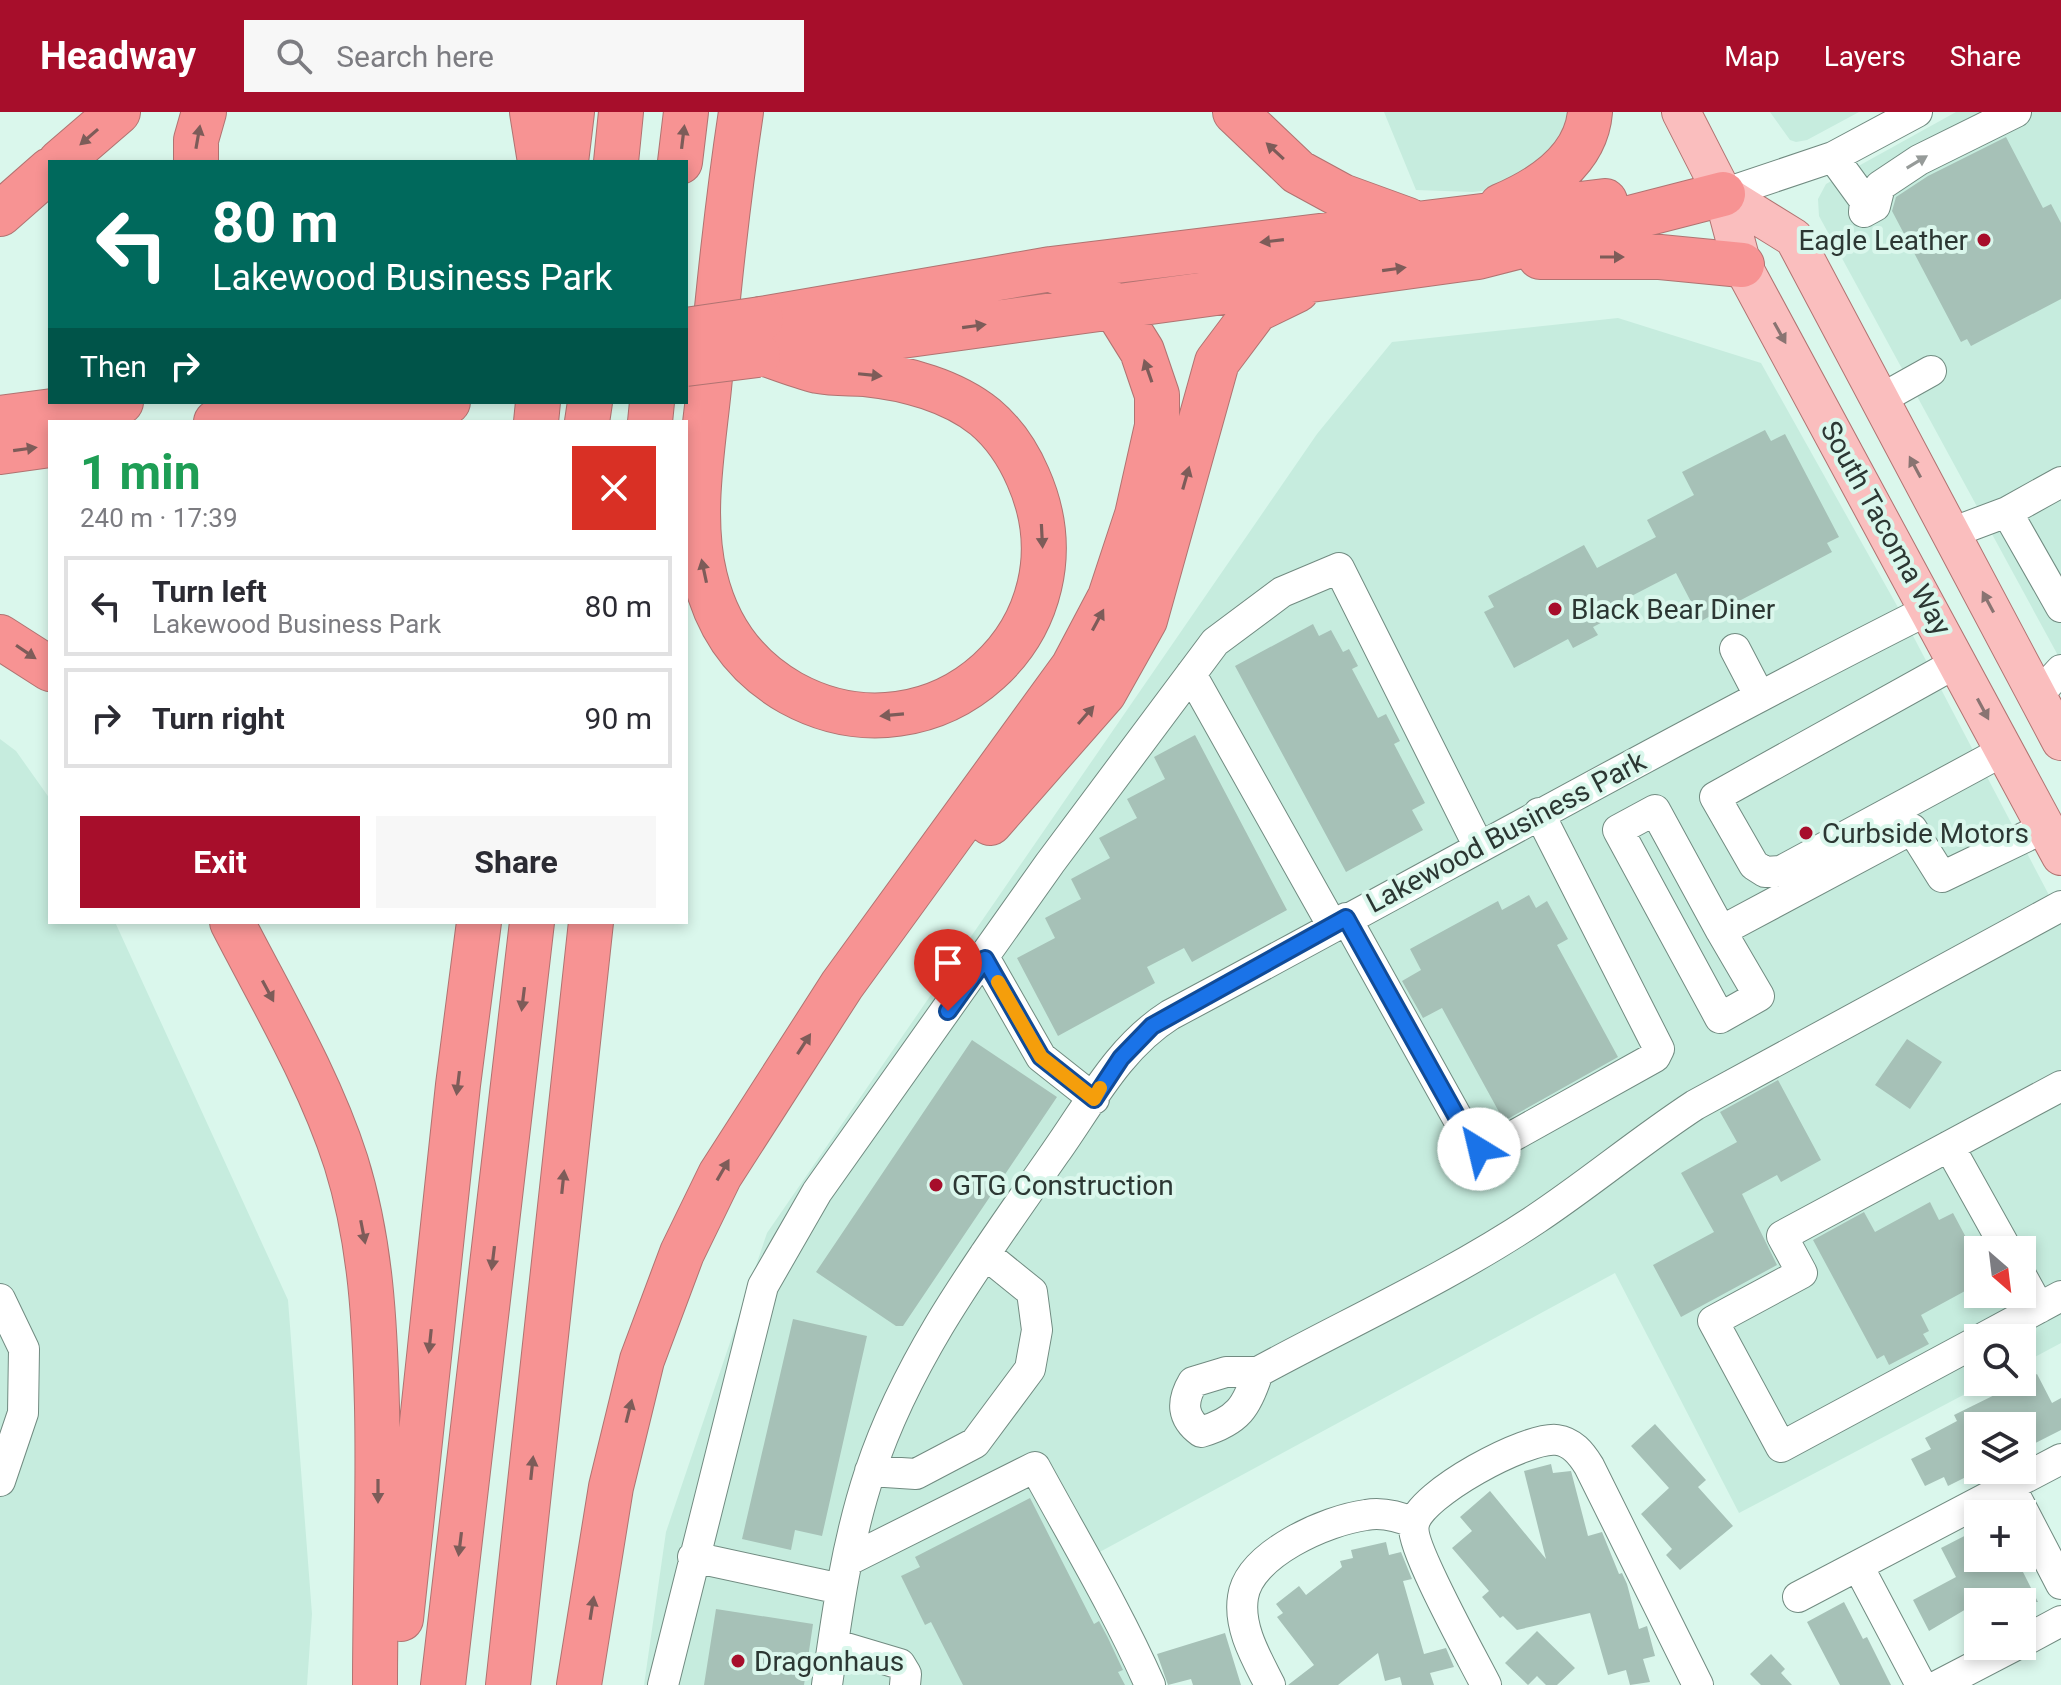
<!DOCTYPE html>
<html lang="en">
<head>
<meta charset="utf-8">
<style>
	body { margin:0; font-family:Roboto,sans-serif; background:#f7f7f7; color:#2b2b33; height:100vh; display:flex; flex-direction:column; font-size:30px; white-space:nowrap }
	* { box-sizing:border-box; margin:0 }
	p { font-size:26px; color:#7c7c81 }
	.icon { flex:none; width:44px; height:44px; fill:none; stroke:currentColor; stroke-width:2; stroke-linecap:round; stroke-linejoin:round }
	.map { position:relative; flex:1; overflow:hidden }
	.drawer { position:absolute; left:48px; top:308px; width:640px; height:504px; display:flex; flex-direction:column; background:#fff; border-radius:0px; box-shadow:0 4px 12px #0003 }
	.drawer>* { flex:none }
	.hud { position:absolute; left:48px; top:48px; width:640px; height:244px; border-radius:0px; box-shadow:0 4px 12px #0003; background:#00695c; color:#fff; overflow:hidden }
	.needle { width:52px; rotate:152deg }
	.tools { position:absolute; left:1964px; top:1124px; display:grid; gap:16px }
	.tools a { display:grid; place-items:center; width:72px; height:72px; border-radius:0px; background:#fff; box-shadow:0 4px 12px #0003; font-size:40px }
	.pin { position:absolute; display:grid; place-items:center; width:68px; height:68px; color:#fff; margin:-82px -34px; border-radius:50% 50% 50% 0; rotate:-45deg; box-shadow:0 0 8px #0007 }
	.pin .icon { rotate:45deg }
	.me { position:absolute; width:88px; margin:-44px; rotate:324deg; stroke-linejoin:round; filter:drop-shadow(0 0 6px #0008) }
	.turn { display:flex; align-items:center; gap:28px; height:168px; padding:0 32px; font-size:36px }
	.turn .icon { width:104px; height:104px; stroke-width:2.5 }
	.turn b { display:block; font-size:56px; line-height:68px }
	.then { display:flex; align-items:center; height:76px; padding:0 32px; background:#0003; gap:16px; font-size:30px }
	.round { display:grid; place-items:center; flex:none; width:84px; height:84px; border-radius:0px; background:#f7f7f7 }
	.head { display:flex; align-items:center; justify-content:space-between; height:136px; padding:0 32px }
	h1 { font-size:48px; font-weight:700; line-height:60px; color:#1e9e55 }
	.cta { display:flex; gap:16px; margin-top:auto; padding:16px 32px }
	.cta a { flex:1; height:92px; border-radius:0px; background:#a70e2b; color:#fff; font-size:32px; font-weight:700; line-height:92px; text-align:center }
	.cta a+a { background:#f7f7f7; color:#2b2b33 }
	ul { padding:0; list-style:none }
	li { display:flex; align-items:center; gap:24px; height:100px; margin:0 16px 12px; padding:0 16px; border:4px solid #e1e1e2; border-radius:0px }
	li div { flex:1 }
	li b { display:block; font-size:30px }
	li em { font-style:normal }
	header { display:flex; align-items:center; gap:48px; box-sizing:border-box; height:112px; padding:0 40px; background:#a70e2b; color:#fff }
	header strong { font-size:38px }
	nav { display:flex; gap:44px; margin-inline-start:auto; font-size:28px }
	.search { width:560px; height:72px; background:#f7f7f7; display:flex; align-items:center; gap:20px; box-sizing:border-box; padding:0 28px; border-radius:0px; color:#7c7c81; font-size:30px }
	.map>svg:first-child { display:block }
</style>
</head>
<body>
<header>
<strong>Headway</strong>
<div class="search"><svg class="icon" aria-label="search" viewBox="0 0 24 24"><circle cx="10" cy="10" r="6"/><path d="M15 15l6 6"/></svg>Search here</div>
<nav><a>Map</a><a>Layers</a><a>Share</a></nav>
</header>
<div class="map">
<svg width="2061" height="1573" viewBox="0 0 2061 1573">
	<rect width="100%" height="100%" fill="#daf7ec"/>
	<path fill="#c6ecde" fill-rule="evenodd" d="M1384 0H1572L1567 17 1548 46 1490 78 1473 80 1416 78Z
		M1770 0H1859L1807 28 1796 30 1790 28Z
		M1956 0H2061V549L1819 104 1818 87 1826 72Z
		M1618 206 1761 251 1900 499 2061 806V1231L2022 1252V1226H1978V1270H1988L1739 1401 1615 1161 1096 1442 1164 1573H644L666 1420 767 1121 1317 322 1392 230ZM1978 1138H2022V1182H1978Z
		M0 627 16 639 50 687V810H115L288 1188 312 1502 307 1573H0Z"/>
	<path fill="#a6c1b7" d="M2006 25 2043 96 2051 92 2061 111V187L1971 234 1967 227 1961 230 1892 99 1896 85 1928 64Z
		M1765 318 1771 329 1785 322 1839 425 1827 431 1832 440 1701 509 1676 461 1616 492 1620 501 1593 515 1598 523 1573 536 1568 527 1514 556 1484 500 1494 495 1488 484 1584 433 1597 456 1656 425 1647 408 1694 383 1682 360Z
		M1313 512 1319 524 1331 518 1343 540 1349 537 1358 554 1352 557 1378 606 1386 602 1400 629 1394 632 1425 691 1412 698 1423 718 1346 760 1235 554Z
		M1195 623 1287 798 1192 850 1184 836 1147 855 1155 871 1058 924 1017 846 1055 826 1045 806 1081 787 1071 767 1110 746 1099 726 1137 706 1127 687 1165 667 1154 645Z
		M1529 783 1536 796 1547 789 1568 827 1557 833 1618 945 1504 1009 1442 896 1423 906 1402 869 1421 858 1410 837 1498 789 1502 798Z
		M1907 927 1942 950 1910 997 1875 973Z
		M972 928 1057 985 903 1214H896L816 1160Z
		M1778 968 1821 1048 1781 1070 1777 1063 1742 1082 1777 1153 1681 1205 1653 1153 1714 1120 1681 1061 1737 1030 1720 1000Z
		M1930 1090 1939 1108 1953 1101 1978 1148V1156L1970 1161 1976 1173 1921 1203 1929 1219 1923 1222 1929 1232 1889 1253 1884 1243 1877 1247 1813 1128 1864 1100 1875 1120Z
		M793 1207 867 1224 822 1424 795 1418 791 1438 742 1427Z
		M2037 1262 2052 1291 2061 1286V1318L2022 1338V1314H1978V1359L1948 1374 1944 1365 1925 1374 1911 1347 1931 1337 1925 1326 1957 1309 1954 1303Z
		M1655 1312 1706 1368 1698 1375 1733 1414 1680 1458 1666 1443 1672 1437 1641 1402 1669 1376 1631 1334Z
		M1551 1352 1553 1361 1571 1359 1588 1424 1602 1420 1619 1462 1622 1461 1627 1472 1639 1517 1647 1514 1655 1544 1643 1547 1650 1570 1630 1573 1626 1558 1608 1563 1590 1501 1517 1518 1503 1504 1500 1506 1482 1485 1489 1479 1452 1436 1472 1419 1460 1405 1490 1379 1546 1447 1524 1359Z
		M1030 1386 1094 1512 1099 1509 1108 1526 1123 1558 1118 1560 1125 1573H963L931 1510 925 1513 901 1464 920 1455 915 1445Z
		M1978 1417V1446H2016L2038 1490H1978L1929 1519 1913 1488 1956 1465 1941 1436Z
		M1386 1430 1389 1443 1401 1440 1412 1467 1403 1469 1424 1542 1446 1536 1454 1555 1430 1561 1434 1573H1402L1400 1565 1385 1569 1378 1541 1338 1573H1288L1314 1553 1277 1505 1283 1501 1276 1492 1299 1474 1306 1483 1342 1455 1340 1449 1353 1446 1351 1438Z
		M1844 1490 1863 1527 1867 1525 1891 1573H1840L1807 1510Z
		M716 1497 813 1512 804 1573H704Z
		M1537 1519 1575 1556 1557 1573H1546L1537 1564 1528 1573 1505 1551Z
		M1225 1521 1241 1573H1193L1191 1567 1168 1573 1157 1542Z
		M1771 1542 1785 1557 1781 1561 1792 1573H1761L1750 1562Z"/>
	<g fill="none" stroke-linecap="round" stroke-linejoin="round">
		<defs>
			<path id="minor" d="M1833 45 1865 89 1864 100
				M1723 82 1833 45 1917 0
				M1864 100 1875 94 1880 74 1919 48 2016 0
				M1879 288 1931 259
				M2007 400 2061 495
				M1951 421 2007 400 2061 370
				M1735 537 1759 583
				M1958 550 1715 685 1754 753 1765 760 1781 759 2005 638
				M1191 562 1332 813
				M2037 584 2061 558
				M1346 806 1472 1032 1479 1037H1490L1655 945 1659 937 1539 701
				M1721 819 1655 698 1618 718 1720 906 1759 884 1721 819 1912 717 1942 765 2046 715
				M985 847 1041 945 1094 987
				M1949 1034 2007 1138
				M2022 1165 2039 1196
				M0 1187 24 1237 23 1301 0 1369
				M1983 1226 2061 1184
				M1978 1229 1781 1335 1713 1209 1802 1161 1782 1124 2061 974
				M1258 1260C1247 1295 1238 1309 1201 1320 1182 1306 1181 1290 1193 1270L1226 1260H1258C1350 1210 1449 1165 1536 1107 1590 1071 1640 1029 1695 993L2061 794
				M870 1359 916 1362 975 1331 1030 1257 1037 1218 1032 1180 985 1142
				M2010 1374 2061 1472
				M693 1445 841 1477
				M847 1449 1035 1355C1074 1427 1117 1498 1150 1573
				M1858 1454 1921 1573
				M1798 1485 2061 1347
				M2022 1530 2061 1509
				M833 1532 900 1552 906 1562 905 1573
				M663 1573 763 1174 817 1080 1050 751 1215 530 1282 480 1339 456 1478 733
				M827 1573C837 1501 847 1429 870 1360 909 1242 985 1142 1055 1041 1090 992 1118 936 1170 903 1424 768 1673 626 1930 497
				M1270 1573C1257 1547 1238 1516 1243 1485 1249 1442 1327 1408 1366 1403 1383 1400 1398 1404 1414 1411
				M1486 1573C1473 1547 1409 1433 1414 1412 1420 1382 1527 1324 1557 1328 1572 1330 1581 1341 1589 1354L1698 1573
				M1939 1573 2014 1534"/>
			<path id="major" d="M1681 0 1723 82 1742 153 2061 744
				M1723 82 1794 126 2061 629"/>
			<path id="highway" d="M532 0 540 50
				M741 0C727 92 718 184 709 276 703 336 690 405 705 465 717 515 745 555 791 581 935 660 1095 516 1028 365 1018 342 1004 321 985 305 953 279 906 266 865 262 850 261 833 262 818 259 801 255 783 248 766 242
				M1235 0 1298 60 1342 84 1408 108
				M60 50 118 0
				M196 50V28L204 0
				M566 50 572 0
				M616 50 621 0
				M680 50 686 0
				M1501 94C1541 77 1586 48 1590 0
				M0 102 50 58
				M1540 145H1660L1742 153
				M761 207 1051 157 1605 89
				M792 239 1478 145 1723 82
				M0 306 121 290
				M216 310 382 290
				M394 310 448 290
				M536 310 538 290
				M587 310 590 290
				M650 310 652 290
				M0 340 50 333
				M0 525 50 557
				M990 711 1104 581 1145 508 1217 250 1256 198 1297 178
				M232 810C272 888 319 966 346 1050 371 1130 375 1212 377 1295 379 1388 375 1480 375 1573
				M401 1507 458 973 479 810
				M443 1573 532 810
				M508 1573 591 810
				M579 1573 611 1375 642 1248 682 1141 720 1063 842 873 1073 555 1110 485 1137 403 1157 314V283L1142 239 1114 194 1089 175 1051 157"/>
		</defs>
		<use href="#minor" stroke="#718b81" stroke-width="32"/>
		<use href="#major" stroke="#b07371" stroke-width="40"/>
		<use href="#highway" stroke="#b07371" stroke-width="46"/>
		<use href="#minor" stroke="#fff" stroke-width="30"/>
		<use href="#major" stroke="#fabebe" stroke-width="38"/>
		<use href="#highway" stroke="#f79393" stroke-width="44"/>
		<defs>
			<path id="highway-bridge" d="M686 218 761 207
				M686 252 758 243"/>
		</defs>
		<use href="#highway-bridge" stroke="#b07371" stroke-width="46" stroke-linecap="butt"/>
		<use href="#highway-bridge" stroke="#f79393" stroke-width="44"/>
	</g>
	<defs><path id="oneway-solid" d="M-6-.8H1V-3.2L6.5 0L1 3.2V.8H-6Z" transform="scale(2)"/></defs>
	<g fill="#7d5c59">
		<use href="#oneway-solid" transform="translate(89 25) rotate(139)"/>
		<use href="#oneway-solid" transform="translate(198 25) rotate(-80)"/>
		<use href="#oneway-solid" transform="translate(683 25) rotate(-83)"/>
		<use href="#oneway-solid" transform="translate(1275 39) rotate(-137)"/>
		<use href="#oneway-solid" transform="translate(1272 129) rotate(173)"/>
		<use href="#oneway-solid" transform="translate(1612 145)"/>
		<use href="#oneway-solid" transform="translate(1394 157) rotate(-8)"/>
		<use href="#oneway-solid" transform="translate(974 214) rotate(-8)"/>
		<use href="#oneway-solid" transform="translate(1148 259) rotate(-109)"/>
		<use href="#oneway-solid" transform="translate(870 263) rotate(6)"/>
		<use href="#oneway-solid" transform="translate(25 337) rotate(-8)"/>
		<use href="#oneway-solid" transform="translate(1186 366) rotate(-74)"/>
		<use href="#oneway-solid" transform="translate(1042 424) rotate(87)"/>
		<use href="#oneway-solid" transform="translate(704 459) rotate(-102)"/>
		<use href="#oneway-solid" transform="translate(1098 508) rotate(-62)"/>
		<use href="#oneway-solid" transform="translate(26 540) rotate(34)"/>
		<use href="#oneway-solid" transform="translate(892 603) rotate(175)"/>
		<use href="#oneway-solid" transform="translate(1086 603) rotate(-49)"/>
		<use href="#oneway-solid" transform="translate(268 879) rotate(62)"/>
		<use href="#oneway-solid" transform="translate(523 887) rotate(97)"/>
		<use href="#oneway-solid" transform="translate(804 932) rotate(-57)"/>
		<use href="#oneway-solid" transform="translate(458 971) rotate(97)"/>
		<use href="#oneway-solid" transform="translate(723 1058) rotate(-60)"/>
		<use href="#oneway-solid" transform="translate(563 1070) rotate(-84)"/>
		<use href="#oneway-solid" transform="translate(363 1120) rotate(79)"/>
		<use href="#oneway-solid" transform="translate(493 1146) rotate(97)"/>
		<use href="#oneway-solid" transform="translate(430 1229) rotate(96)"/>
		<use href="#oneway-solid" transform="translate(629 1299) rotate(-76)"/>
		<use href="#oneway-solid" transform="translate(532 1356) rotate(-84)"/>
		<use href="#oneway-solid" transform="translate(378 1379) rotate(90)"/>
		<use href="#oneway-solid" transform="translate(460 1432) rotate(97)"/>
		<use href="#oneway-solid" transform="translate(592 1496) rotate(-81)"/>
	</g>
	<use fill="#969b99" href="#oneway-solid" transform="translate(1917 50) rotate(-31)"/>
	<g fill="#897472">
		<use href="#oneway-solid" transform="translate(1780 221) rotate(61)"/>
		<use href="#oneway-solid" transform="translate(1915 355) rotate(-118)"/>
		<use href="#oneway-solid" transform="translate(1988 490) rotate(-118)"/>
		<use href="#oneway-solid" transform="translate(1983 597) rotate(62)"/>
	</g>
	<g fill="none" stroke-linecap="round" stroke-linejoin="round">
		<defs>
			<path id="route" d="M948 899 985 847 1041 945 1094 987 1121 946 1152 914 1346 806 1472 1032 1479 1037"/>
		</defs>
		<use href="#route" stroke="#114b97" stroke-width="20"/>
		<use href="#route" stroke="#1a73e8" stroke-width="14"/>
		<path stroke="#f59e0b" stroke-width="14" d="M998 870 1041 945 1094 987 1100 976"/>
	</g>
	<g fill="#a70e2b" stroke="#daf7ec" stroke-width="3">
		<circle cx="1984" cy="128" r="8"/>
		<circle cx="1555" cy="497" r="8"/>
		<circle cx="1806" cy="721" r="8"/>
		<circle cx="936" cy="1073" r="8"/>
		<circle cx="738" cy="1549" r="8"/>
	</g>
	<g text-anchor="middle" dominant-baseline="central" stroke-width="8" stroke-linejoin="round" paint-order="stroke">
		<g font-size="28" fill="#2c3733" stroke="#daf7ec" text-anchor="start">
			<text x="1968" y="128" text-anchor="end">Eagle Leather</text>
			<text x="1571" y="497">Black Bear Diner</text>
			<text x="1822" y="721">Curbside Motors</text>
			<text x="952" y="1073">GTG Construction</text>
			<text x="754" y="1549">Dragonhaus</text>
		</g>
		<g font-size="28" fill="#2c3733" stroke="#daf7ec">
			<text transform="translate(1886 416) rotate(61)">South Tacoma Way</text>
			<text transform="translate(1506 720) rotate(-28)">Lakewood Business Park</text>
		</g>
	</g>
</svg>
<div class="tools">
<a><svg class="needle" viewBox="-14 -14 28 28"><path d="M0-13l5 13h-10z" fill="#e53935"/><path d="M0 13l5-13h-10z" fill="#7c7c81"/></svg></a>
<a><svg class="icon" aria-label="search" viewBox="0 0 24 24"><circle cx="10" cy="10" r="6"/><path d="M15 15l6 6"/></svg></a>
<a><svg class="icon" aria-label="layers" viewBox="0 0 24 24"><path d="M12 4l9 5-9 5-9-5zM3 14l9 5 9-5"/></svg></a>
<a>+</a>
<a>−</a>
</div>
<div class="pin" style="left:948px;top:899px;background:#d93025"><svg class="icon" aria-label="arrive" viewBox="0 0 24 24"><path d="M6 21V4h12l-3 4 3 4H6"/></svg></div>
<svg class="me" style="left:1479px;top:1037px" viewBox="-20 -20 40 40"><circle r="19" fill="#fff"/><path d="M0-13L10 11 0 6-10 11z" fill="#1a73e8"/></svg>
<div class="hud">
<div class="turn"><svg class="icon" aria-label="left" viewBox="0 0 24 24"><path d="M17 20v-9H6M10 6l-5 5 5 5"/></svg><div><b>80 m</b>Lakewood Business Park</div></div>
<div class="then">Then<svg class="icon" aria-label="right" viewBox="0 0 24 24"><path d="M7 20v-9h11M14 6l5 5-5 5"/></svg></div>
</div>
<section class="drawer">
<div class="head"><div><h1>1 min</h1><p>240 m · 17:39</p></div><a class="round" style="background:#d93025;color:#fff"><svg class="icon" aria-label="close" viewBox="0 0 24 24"><path d="M6 6l12 12M18 6L6 18"/></svg></a></div>
<ul>
<li><svg class="icon" aria-label="left" viewBox="0 0 24 24"><path d="M17 20v-9H6M10 6l-5 5 5 5"/></svg><div><b>Turn left</b><p>Lakewood Business Park</p></div><em>80 m</em></li>
<li><svg class="icon" aria-label="right" viewBox="0 0 24 24"><path d="M7 20v-9h11M14 6l5 5-5 5"/></svg><div><b>Turn right</b></div><em>90 m</em></li>
</ul>
<div class="cta"><a>Exit</a><a>Share</a></div>
</section>
</div>
</body>
</html>
